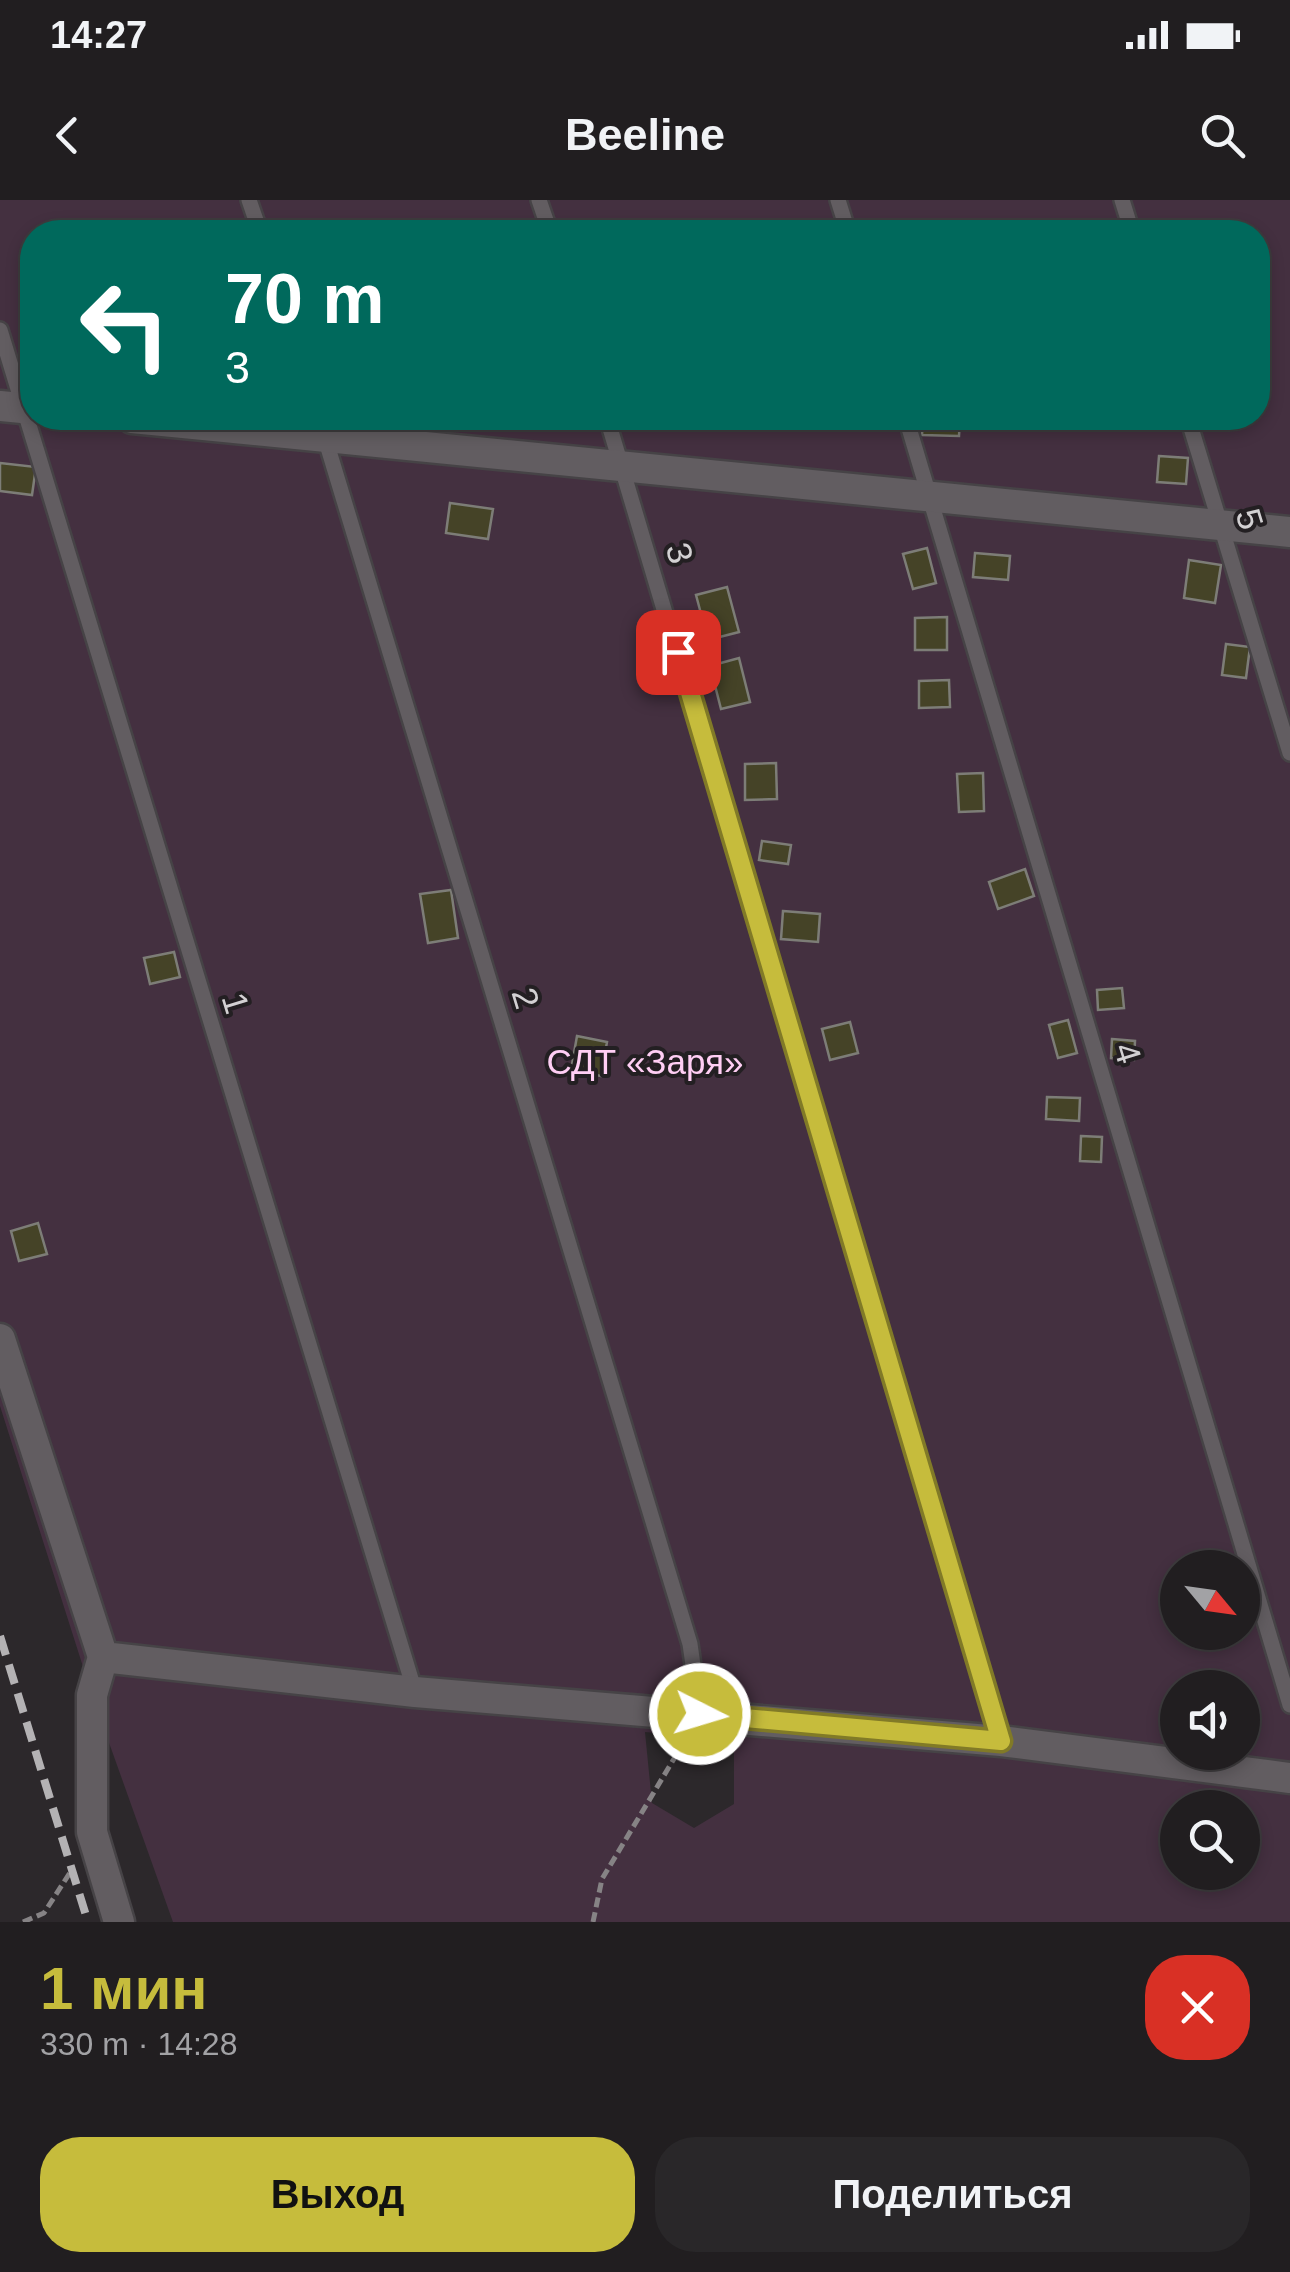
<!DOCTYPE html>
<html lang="ru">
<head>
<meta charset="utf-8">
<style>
	body { margin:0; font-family:Helvetica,sans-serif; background:#292729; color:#f1f3f6; height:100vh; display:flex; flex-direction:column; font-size:38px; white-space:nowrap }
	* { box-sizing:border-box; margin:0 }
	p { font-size:32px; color:#a2a2a5 }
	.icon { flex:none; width:55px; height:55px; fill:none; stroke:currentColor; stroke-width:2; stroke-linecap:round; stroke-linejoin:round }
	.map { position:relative; height:1722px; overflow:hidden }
	.sheet { display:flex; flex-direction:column; background:#211e20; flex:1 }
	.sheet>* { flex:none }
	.hud { position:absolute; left:20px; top:20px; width:1250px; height:210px; border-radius:40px; box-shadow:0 5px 15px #0003,0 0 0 2px #3e3c3e; background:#00695c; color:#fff; overflow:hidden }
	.needle { width:65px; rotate:119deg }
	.tools { position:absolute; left:1160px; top:1350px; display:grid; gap:20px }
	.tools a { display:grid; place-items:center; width:100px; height:100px; border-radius:50%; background:#211e20; box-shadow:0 5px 15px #0003,0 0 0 2px #3e3c3e; font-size:50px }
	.pin { position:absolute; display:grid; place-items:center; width:85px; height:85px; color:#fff; margin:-42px; border-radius:20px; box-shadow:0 5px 15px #0006 }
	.me { position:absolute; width:110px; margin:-55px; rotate:95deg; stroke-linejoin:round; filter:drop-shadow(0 0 8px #0008) }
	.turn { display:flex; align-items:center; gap:35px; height:210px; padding:0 40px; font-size:45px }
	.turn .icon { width:130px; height:130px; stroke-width:2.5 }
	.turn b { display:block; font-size:70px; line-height:85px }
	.round { display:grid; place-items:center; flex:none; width:105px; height:105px; border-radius:40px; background:#292729 }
	.overview { display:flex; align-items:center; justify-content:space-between; height:170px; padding:0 40px }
	h1 { font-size:60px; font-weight:700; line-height:75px; color:#c6bc3c }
	.button { display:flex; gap:20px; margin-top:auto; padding:20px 40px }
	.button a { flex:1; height:115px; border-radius:40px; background:#c6bc3c; color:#111; font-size:40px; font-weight:700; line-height:115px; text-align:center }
	.button a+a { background:#292729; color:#f1f3f6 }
	.status { display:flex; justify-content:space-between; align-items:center; height:70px; padding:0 50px; background:#211e20; direction:ltr }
	.status svg { height:28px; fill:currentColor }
	header { display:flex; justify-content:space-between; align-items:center; height:130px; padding:0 40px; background:#211e20; font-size:45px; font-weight:700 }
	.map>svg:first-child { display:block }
</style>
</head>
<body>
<div class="status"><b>14:27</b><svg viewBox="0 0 49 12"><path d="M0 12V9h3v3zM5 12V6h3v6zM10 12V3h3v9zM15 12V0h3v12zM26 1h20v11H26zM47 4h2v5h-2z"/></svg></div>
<header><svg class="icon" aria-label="back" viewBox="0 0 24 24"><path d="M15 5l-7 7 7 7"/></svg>Beeline<svg class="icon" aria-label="search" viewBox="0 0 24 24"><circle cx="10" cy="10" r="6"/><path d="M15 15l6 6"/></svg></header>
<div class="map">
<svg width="1290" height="1722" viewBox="0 0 1290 1722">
	<rect width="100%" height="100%" fill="#2c282b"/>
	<path fill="#443040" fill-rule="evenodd" d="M0 0H1290V1722H173L92 1495 0 1206ZM32 32H1258V218H32ZM1178 1368H1242V1432H1178ZM1178 1488H1242V1552H1178ZM645 1532 734 1540V1604L694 1628 652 1603ZM1178 1608H1242V1672H1178Z"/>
	<path fill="#454327" stroke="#7d7d77" stroke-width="2.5" d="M923 218H960L959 236 922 235Z
		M1159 256 1188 258 1186 284 1157 282Z
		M0 263 36 267 32 295 0 291Z
		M450 303 493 309 488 339 446 333Z
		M927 348 936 383 913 389 903 354Z
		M975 353 1010 356 1008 380 973 377Z
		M1189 360 1221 365 1215 403 1184 398Z
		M727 387 739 432 708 440 696 395Z
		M947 417V450H915V418Z
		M1226 444 1250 447 1246 478 1222 475Z
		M739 458 750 502 721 509 710 466Z
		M949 480 950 507 919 508V481Z
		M776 563 777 599 745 600V564Z
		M983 573 984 611 959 612 957 574Z
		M762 641 791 645 788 664 759 660Z
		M1025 669 1034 696 998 709 989 682Z
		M451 690 458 738 428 743 420 694Z
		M783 711 820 714 818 742 781 739Z
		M174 752 180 777 150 784 144 758Z
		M1122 788 1124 808 1098 810 1097 790Z
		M1068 820 1077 853 1058 858 1049 825Z
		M850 822 858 853 830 860 822 829Z
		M577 836 607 842 601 876 571 870Z
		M1112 839 1135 841 1134 860 1111 858Z
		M1047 897 1080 898 1079 921 1046 919Z
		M1081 936 1102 937 1101 962 1080 961Z
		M38 1023 47 1054 19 1061 11 1031Z"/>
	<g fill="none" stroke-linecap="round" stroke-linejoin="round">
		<defs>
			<path id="service" d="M249 0 260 32
				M539 0 550 32
				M838 0 848 32
				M1122 0 1132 32
				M0 130 415 1492
				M319 218 690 1444 700 1514
				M607 218 1001 1541
				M906 218 1290 1505
				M1188 218 1290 553"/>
			<path id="minor" d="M0 206 32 209
				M132 218 1290 332
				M0 1139 103 1457 92 1495V1632L119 1722
				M103 1457 415 1492 1001 1541 1290 1578"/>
		</defs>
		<use href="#service" stroke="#464346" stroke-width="20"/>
		<use href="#minor" stroke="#464346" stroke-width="35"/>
		<path stroke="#868385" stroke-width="5" stroke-dasharray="10 5" stroke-linecap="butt" d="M23 1722 44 1713 73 1668
			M593 1722 602 1679 684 1542"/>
		<use href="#service" stroke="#625d61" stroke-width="15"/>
		<use href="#minor" stroke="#625d61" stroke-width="30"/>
		<path stroke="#b4b2b4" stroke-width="8" stroke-dasharray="20 10" stroke-linecap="butt" d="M0 1436 88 1722"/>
	</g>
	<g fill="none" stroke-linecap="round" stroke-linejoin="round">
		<defs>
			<path id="route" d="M678 452 1001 1541 700 1514"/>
		</defs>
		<use href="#route" stroke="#817a27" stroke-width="25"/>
		<use href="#route" stroke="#c6bc3c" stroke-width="18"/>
	</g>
	<g text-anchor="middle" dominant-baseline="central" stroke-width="8" stroke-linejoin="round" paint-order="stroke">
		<g font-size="35" fill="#d3d1d3" stroke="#231f22">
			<text transform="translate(1250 319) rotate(73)">5</text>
			<text transform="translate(680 353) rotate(73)">3</text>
			<text transform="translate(526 798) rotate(73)">2</text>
			<text transform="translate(236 803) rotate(73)">1</text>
			<text transform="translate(1128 853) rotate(73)">4</text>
		</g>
		<g font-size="35" fill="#ffcef4" stroke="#231f22">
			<text x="645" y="861">СДТ «Заря»</text>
		</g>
	</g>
</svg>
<div class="tools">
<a><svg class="needle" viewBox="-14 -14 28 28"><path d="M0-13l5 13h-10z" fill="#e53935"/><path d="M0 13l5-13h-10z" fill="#a2a2a5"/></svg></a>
<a><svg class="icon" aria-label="sound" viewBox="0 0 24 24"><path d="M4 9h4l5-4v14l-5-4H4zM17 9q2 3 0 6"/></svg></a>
<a><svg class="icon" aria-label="search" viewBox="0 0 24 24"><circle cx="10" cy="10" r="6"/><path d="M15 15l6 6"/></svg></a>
</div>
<div class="pin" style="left:678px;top:452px;background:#d93025"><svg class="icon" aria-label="arrive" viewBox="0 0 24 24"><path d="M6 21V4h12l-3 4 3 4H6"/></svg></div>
<svg class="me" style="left:700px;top:1514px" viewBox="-20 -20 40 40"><circle r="17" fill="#c6bc3c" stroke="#fff" stroke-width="3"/><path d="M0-11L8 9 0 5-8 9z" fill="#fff"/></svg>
<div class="hud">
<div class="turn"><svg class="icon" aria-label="left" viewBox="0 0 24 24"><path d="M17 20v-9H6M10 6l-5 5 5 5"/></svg><div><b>70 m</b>3</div></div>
</div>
</div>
<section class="sheet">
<div class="overview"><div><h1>1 мин</h1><p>330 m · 14:28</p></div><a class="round" style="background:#d93025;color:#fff"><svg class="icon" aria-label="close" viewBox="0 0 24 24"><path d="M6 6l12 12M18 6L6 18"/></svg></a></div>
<div class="button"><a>Выход</a><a>Поделиться</a></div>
</section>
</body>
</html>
